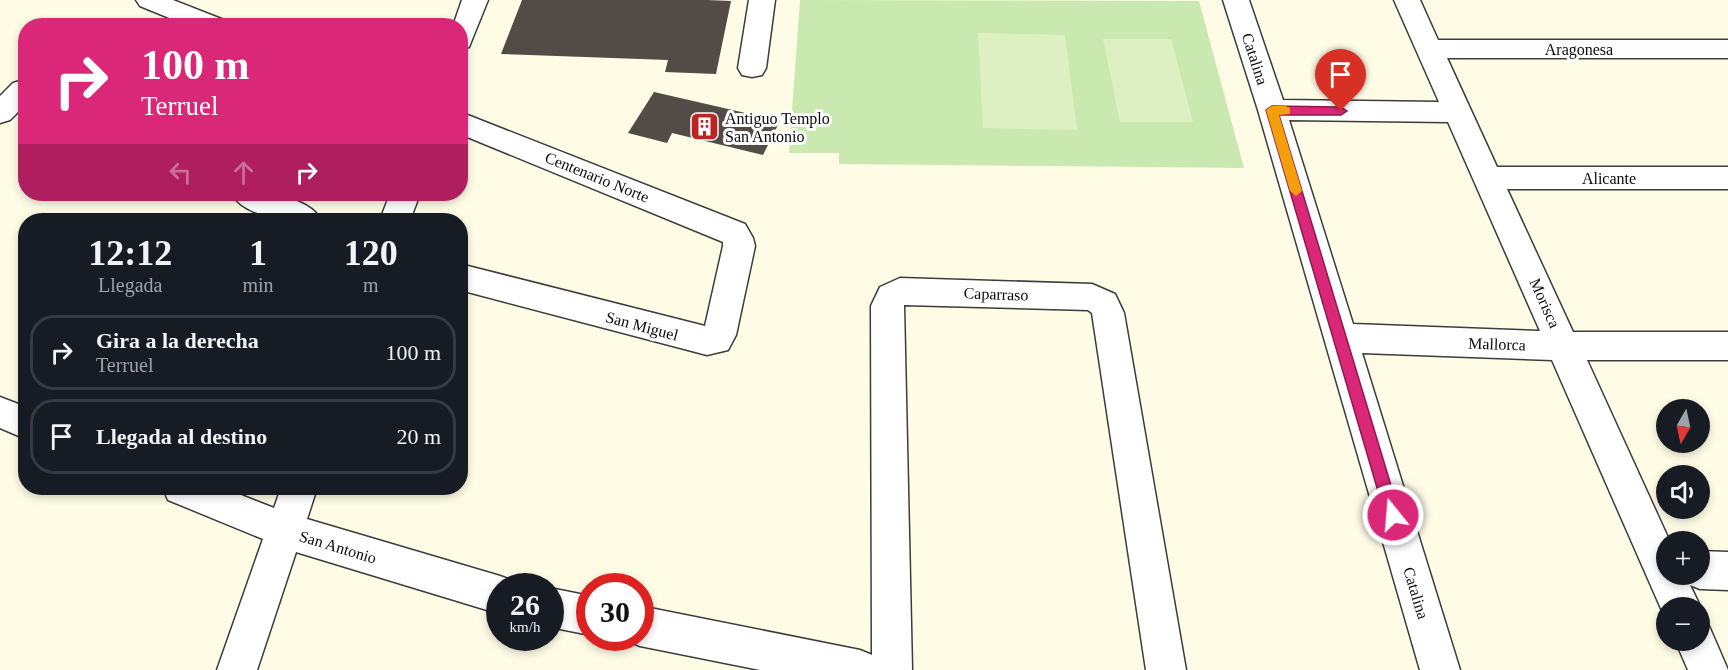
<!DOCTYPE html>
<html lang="es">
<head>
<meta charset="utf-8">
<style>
	body { margin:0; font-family:Georgia,serif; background:#242831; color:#f1f3f6; height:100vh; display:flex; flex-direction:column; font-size:22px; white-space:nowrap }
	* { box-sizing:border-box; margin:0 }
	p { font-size:20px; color:#9ea1a6 }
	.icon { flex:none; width:33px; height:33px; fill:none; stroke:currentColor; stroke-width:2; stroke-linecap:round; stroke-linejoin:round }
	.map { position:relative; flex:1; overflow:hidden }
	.panel { position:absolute; left:18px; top:213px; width:450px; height:282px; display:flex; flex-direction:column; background:#171b24; border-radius:24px; box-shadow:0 3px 9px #0003 }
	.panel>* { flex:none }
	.top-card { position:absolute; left:18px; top:18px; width:450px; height:183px; border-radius:24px; box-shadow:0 3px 9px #0003; background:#db2777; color:#fff; overflow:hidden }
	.needle { width:39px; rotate:189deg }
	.buttons { position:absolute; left:1656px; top:399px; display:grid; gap:12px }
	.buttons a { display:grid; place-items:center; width:54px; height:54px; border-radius:50%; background:#171b24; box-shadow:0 3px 9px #0003; font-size:30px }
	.speed { position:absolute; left:486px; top:573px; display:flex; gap:12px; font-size:30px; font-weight:700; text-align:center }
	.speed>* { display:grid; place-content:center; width:78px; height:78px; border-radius:50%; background:#171b24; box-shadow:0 3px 9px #0003; line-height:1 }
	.speed small { font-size:15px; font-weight:400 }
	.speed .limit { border:9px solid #d22; background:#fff; color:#111 }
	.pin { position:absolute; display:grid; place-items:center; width:51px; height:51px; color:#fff; margin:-62px -26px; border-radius:50% 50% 50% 0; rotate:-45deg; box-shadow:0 0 6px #0007 }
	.pin .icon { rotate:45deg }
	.me { position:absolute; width:66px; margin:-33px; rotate:343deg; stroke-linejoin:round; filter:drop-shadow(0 0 4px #0008) }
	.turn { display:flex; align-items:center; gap:21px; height:126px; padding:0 24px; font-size:27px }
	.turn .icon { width:78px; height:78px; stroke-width:2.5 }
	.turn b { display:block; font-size:42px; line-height:51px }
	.lanes { display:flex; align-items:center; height:57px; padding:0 24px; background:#0003; justify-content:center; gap:30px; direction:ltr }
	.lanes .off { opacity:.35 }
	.eta { display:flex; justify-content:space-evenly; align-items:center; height:102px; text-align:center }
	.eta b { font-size:36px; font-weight:700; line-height:42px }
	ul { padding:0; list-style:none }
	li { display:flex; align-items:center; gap:18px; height:75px; margin:0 12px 9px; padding:0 12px; border:3px solid #363941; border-radius:24px }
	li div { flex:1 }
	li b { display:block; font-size:22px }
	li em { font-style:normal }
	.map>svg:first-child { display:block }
</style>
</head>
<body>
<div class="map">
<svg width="1728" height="670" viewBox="0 0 1728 670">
	<rect width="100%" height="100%" fill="#fffce6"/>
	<path fill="#cae9b0" d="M800 0 1199 1 1244 168 839 164V153H789Z"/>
	<path fill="#ddf0c2" d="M978 33 1065 35 1077 130 983 128Z
		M1103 39H1171L1193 122H1120Z"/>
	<path fill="#524b46" d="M522 0H707L731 1 716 74 665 72 668 60 501 54Z
		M654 92 780 121 763 155 672 133 667 143 628 133Z"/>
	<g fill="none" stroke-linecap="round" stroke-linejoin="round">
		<defs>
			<path id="minor" d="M136 0H173L224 20 228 26H189L140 6Z
				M462 0H488L469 47 460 50V26H453Z
				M749 0H775L766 68 762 75 752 77 742 75 738 68Z
				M1223 0H1249L1283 100 1439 102 1394 0H1420L1438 40H1728V58H1447L1497 167H1728V189H1507L1573 332H1728V360H1587L1670 542H1666V574H1700V551L1728 552V590L1700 589 1690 585 1701 608 1700 610V608H1666V620L1552 360 1362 353 1460 670H1420L1258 110ZM1289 120 1448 122 1540 331 1353 324Z
				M23 80 26 81V104L10 120 0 123V96L13 83Z
				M460 112 745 224 753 238 755 246 736 335 728 350 707 355 460 290V264L705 326 723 246V242L460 134Z
				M232 194C257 191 308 195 321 220 296 223 246 219 232 194Z
				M390 194H420L410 220H380Z
				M900 278 1092 284 1115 294 1124 313 1186 670H1146L1092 313 1088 310 904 305 912 670H760L640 646 626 640 625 638H640V606L860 650 872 655 871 306 880 287Z
				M0 397 26 407V439L0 428Z
				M163 488H223L274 508 281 488H317L307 519 500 576 514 581 516 586H500V614L296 552 257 670H217L263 539 168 500Z
				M550 588 590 596V635L550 627Z
				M1700 622 1709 626 1728 670H1688L1675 640H1700Z"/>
		</defs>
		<use href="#minor" stroke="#3c3c3c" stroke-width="3"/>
		<use href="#minor" fill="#fff" fill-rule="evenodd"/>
	</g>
	<path fill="#db2777" stroke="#8e194d" stroke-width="1.5" d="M1272 106 1341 107 1347 111 1341 115H1279L1400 515 1398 520 1393 522 1387 520 1385 515 1266 110Z"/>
	<path fill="#f59e0b" d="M1286 106 1290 108V114L1279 115 1302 191 1296 196 1290 191 1266 110 1272 106Z"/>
	<defs>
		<symbol id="building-square" viewBox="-11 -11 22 22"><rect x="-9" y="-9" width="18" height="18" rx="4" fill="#bb2420" stroke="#fff"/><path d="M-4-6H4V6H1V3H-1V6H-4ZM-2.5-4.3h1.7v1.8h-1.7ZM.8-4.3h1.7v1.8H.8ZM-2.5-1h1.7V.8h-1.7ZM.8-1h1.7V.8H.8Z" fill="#fff"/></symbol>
	</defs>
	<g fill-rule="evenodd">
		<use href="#building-square" x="688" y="110" width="33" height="33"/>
	</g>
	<g text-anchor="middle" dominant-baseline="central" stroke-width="6" stroke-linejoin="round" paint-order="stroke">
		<g font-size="16" fill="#090909" stroke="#fff">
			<text x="1579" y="49">Aragonesa</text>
			<text transform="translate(1255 59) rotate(72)">Catalina</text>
			<text transform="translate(597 177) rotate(22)">Centenario Norte</text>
			<text x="1609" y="178">Alicante</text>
			<text transform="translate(996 294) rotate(2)">Caparraso</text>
			<text transform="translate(1545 303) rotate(66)">Morisca</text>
			<text transform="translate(642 326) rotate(15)">San Miguel</text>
			<text transform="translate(1497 344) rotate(2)">Mallorca</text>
			<text transform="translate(338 547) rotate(17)">San Antonio</text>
			<text transform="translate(1416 593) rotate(73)">Catalina</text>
		</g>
		<g font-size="16" fill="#090909" stroke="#fff" text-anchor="start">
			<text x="725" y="118">Antiguo Templo<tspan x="725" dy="18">San Antonio</tspan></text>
		</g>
	</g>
</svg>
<div class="buttons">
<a><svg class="needle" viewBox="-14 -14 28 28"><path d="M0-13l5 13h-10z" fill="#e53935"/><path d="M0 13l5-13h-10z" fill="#9ea1a6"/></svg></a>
<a><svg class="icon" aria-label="sound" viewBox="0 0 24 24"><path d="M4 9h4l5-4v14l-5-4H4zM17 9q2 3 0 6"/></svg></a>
<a>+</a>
<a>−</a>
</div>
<div class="speed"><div>26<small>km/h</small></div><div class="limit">30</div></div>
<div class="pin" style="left:1341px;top:111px;background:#d93025"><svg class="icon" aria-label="arrive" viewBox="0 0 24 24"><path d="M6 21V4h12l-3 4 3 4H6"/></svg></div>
<svg class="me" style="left:1393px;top:515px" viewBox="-20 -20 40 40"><circle r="17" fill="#db2777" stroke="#fff" stroke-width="3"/><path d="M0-11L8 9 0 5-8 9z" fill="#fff"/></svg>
<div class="top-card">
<div class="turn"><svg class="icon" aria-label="right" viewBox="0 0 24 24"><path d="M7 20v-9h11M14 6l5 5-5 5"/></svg><div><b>100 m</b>Terruel</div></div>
<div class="lanes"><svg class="icon off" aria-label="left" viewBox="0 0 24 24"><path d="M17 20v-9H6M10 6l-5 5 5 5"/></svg><svg class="icon off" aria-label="ahead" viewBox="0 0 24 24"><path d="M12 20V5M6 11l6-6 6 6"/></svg><svg class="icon" aria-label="right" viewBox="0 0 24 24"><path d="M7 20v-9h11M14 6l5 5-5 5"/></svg></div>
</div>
<section class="panel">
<div class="eta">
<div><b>12:12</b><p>Llegada</p></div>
<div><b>1</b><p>min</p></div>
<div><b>120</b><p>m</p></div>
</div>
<ul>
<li><svg class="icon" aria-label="right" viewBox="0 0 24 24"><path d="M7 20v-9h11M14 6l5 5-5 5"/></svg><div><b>Gira a la derecha</b><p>Terruel</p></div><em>100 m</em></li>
<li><svg class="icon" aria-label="arrive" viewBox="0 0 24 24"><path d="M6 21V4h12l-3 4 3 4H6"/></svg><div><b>Llegada al destino</b></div><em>20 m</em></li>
</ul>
</section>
</div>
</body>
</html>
